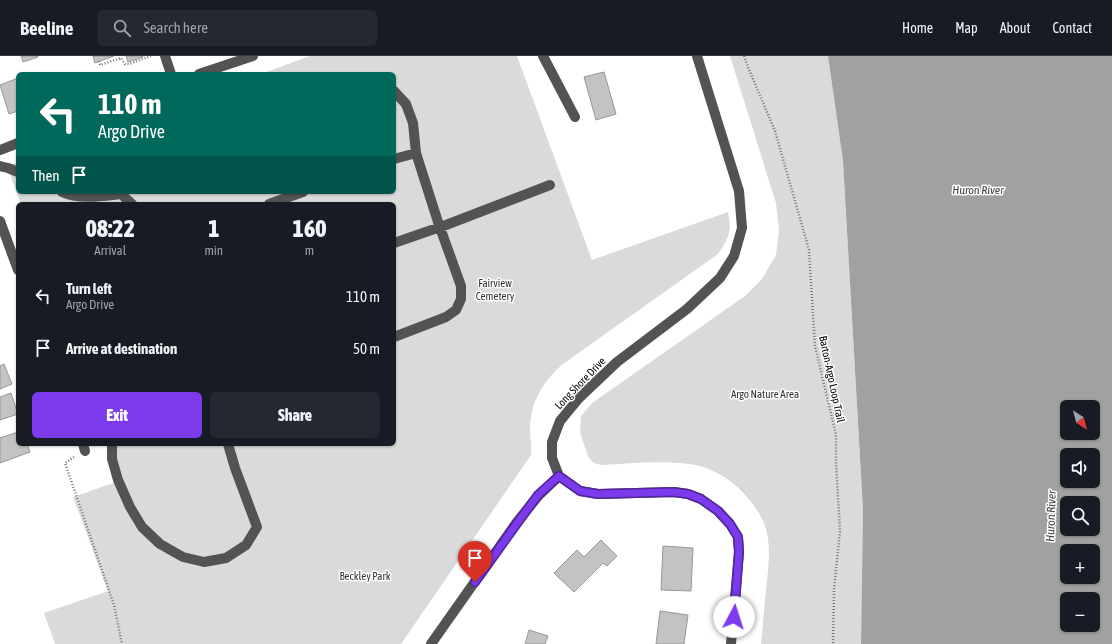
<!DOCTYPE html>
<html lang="en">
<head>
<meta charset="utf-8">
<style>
	body { margin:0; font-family:"Asap Condensed",sans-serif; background:#242831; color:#f1f3f6; height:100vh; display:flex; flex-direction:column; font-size:15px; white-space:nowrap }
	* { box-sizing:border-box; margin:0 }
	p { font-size:13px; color:#9ea1a6 }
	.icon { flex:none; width:22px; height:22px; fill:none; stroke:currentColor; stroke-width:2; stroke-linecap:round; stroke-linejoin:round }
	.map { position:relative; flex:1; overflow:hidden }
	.side { position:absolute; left:16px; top:146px; width:380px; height:244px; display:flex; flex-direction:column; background:#171b24; border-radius:6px; box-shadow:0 1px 3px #0004 }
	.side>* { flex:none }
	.guide { position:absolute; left:16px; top:16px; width:380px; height:122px; border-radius:6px; box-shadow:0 1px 3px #0004; background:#00695c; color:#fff; overflow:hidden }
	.needle { width:26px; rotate:144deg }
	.buttons { position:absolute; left:1060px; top:344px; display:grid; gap:8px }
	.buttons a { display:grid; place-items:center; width:40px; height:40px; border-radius:6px; background:#171b24; box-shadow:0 1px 3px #0004; font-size:20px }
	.pin { position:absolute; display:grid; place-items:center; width:34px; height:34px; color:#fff; margin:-41px -17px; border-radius:50% 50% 50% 0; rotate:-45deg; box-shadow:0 0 4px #0007 }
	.pin .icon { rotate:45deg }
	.me { position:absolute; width:44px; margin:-22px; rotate:5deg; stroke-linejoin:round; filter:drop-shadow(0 0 3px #0008) }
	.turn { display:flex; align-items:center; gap:14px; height:84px; padding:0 16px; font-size:18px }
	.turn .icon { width:52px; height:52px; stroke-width:2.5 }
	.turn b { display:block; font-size:28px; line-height:34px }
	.then { display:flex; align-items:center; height:38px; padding:0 16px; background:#0003; gap:8px; font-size:15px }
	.eta { display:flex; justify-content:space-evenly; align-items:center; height:68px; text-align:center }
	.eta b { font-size:24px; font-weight:800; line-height:28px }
	.primary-button { display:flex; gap:8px; margin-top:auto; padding:8px 16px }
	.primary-button a { flex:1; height:46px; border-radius:6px; background:#7c3aed; color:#fff; font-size:16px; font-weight:800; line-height:46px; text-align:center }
	.primary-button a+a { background:#242831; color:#f1f3f6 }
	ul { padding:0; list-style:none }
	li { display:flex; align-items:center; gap:12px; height:52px; padding:0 16px }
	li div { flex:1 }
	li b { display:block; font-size:15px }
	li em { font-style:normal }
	header { display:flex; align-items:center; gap:24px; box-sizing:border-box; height:56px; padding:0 20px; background:#171b24; border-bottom:1px solid #363941 }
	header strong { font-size:19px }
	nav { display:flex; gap:22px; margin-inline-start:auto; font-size:14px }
	.search { width:280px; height:36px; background:#242831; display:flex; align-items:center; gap:10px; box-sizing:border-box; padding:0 14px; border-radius:6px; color:#9ea1a6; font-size:15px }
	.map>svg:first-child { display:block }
</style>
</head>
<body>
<header>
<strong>Beeline</strong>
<div class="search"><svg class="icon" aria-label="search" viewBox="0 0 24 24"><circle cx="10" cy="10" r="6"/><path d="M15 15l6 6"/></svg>Search here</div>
<nav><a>Home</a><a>Map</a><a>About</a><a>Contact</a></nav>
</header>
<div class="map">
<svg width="1112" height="588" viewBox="0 0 1112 588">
	<rect width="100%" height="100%" fill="#fff"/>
	<path fill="#dadada" d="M310 0H517L592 204 728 156C732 174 729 183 718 198L563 308C544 324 531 345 530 371 530 381 532 389 531 399L401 588H55L44 557 108 535 73 441 122 424 109 388H394V148H21L7 110 18 106V136H394V18H261Z
		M730 0H828L843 105 863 454 861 588H761C763 570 764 552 766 534 768 513 772 491 765 470 762 458 745 437 735 429 722 418 706 410 689 408 660 404 630 408 601 409L594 407 589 402 580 377 581 360 592 347 745 240 762 223 776 199 779 174 776 147Z"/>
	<path fill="#a1a1a1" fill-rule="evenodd" d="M828 0H1112V588H861L863 454 843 105ZM1067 351H1093V377H1067ZM1067 399H1093V425H1067ZM1067 447H1093V473H1067ZM1067 495H1093V521H1067ZM1067 543H1093V569H1067Z"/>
	<path fill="#c3c3c3" stroke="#979797" d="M21 0H38V1L23 6Z
		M93 0H114L95 7Z
		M126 0H143V1L128 6Z
		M604 16 616 58 596 64 584 21Z
		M18 22V55L9 58 0 29Z
		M4 308 12 328 0 333V310Z
		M11 337 18 358 0 364V341Z
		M18 376V388H27L30 396 0 407V382Z
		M601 484 617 500 607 510 603 507 574 536 554 517 577 494 584 501Z
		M663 490 693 492 691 535 661 534Z
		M660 555 688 559 684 588H656Z
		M529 574 548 580 545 588H525Z"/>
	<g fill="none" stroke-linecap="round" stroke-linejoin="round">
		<path stroke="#757575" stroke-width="2.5" stroke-dasharray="1 2" stroke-linecap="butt" d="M744 0 748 11 775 75 809 194 810 211 815 290 836 379V407L840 475 834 533 833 588
			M99 5 100 9 121 2 125 8H129L151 0
			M74 401 65 407 114 549 122 588"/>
		<path stroke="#535353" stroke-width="10" d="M165 0 171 18
			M543 0 575 61
			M697 0 739 135 742 172 734 200 720 222 687 253 617 306 579 342 560 365 552 386V402L559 420 580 435 598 438 674 436 688 438 701 443 718 455 730 468 738 481 739 496 731 588
			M199 18 253 0
			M394 35 406 48 413 67 416 97 438 166 461 230V243L456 254 446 261 394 281
			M0 94 18 87
			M394 103 416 97
			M0 110 8 112 18 116
			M62 136C79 144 103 140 121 138L124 136
			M121 138 132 148
			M269 148 303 136
			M0 165 18 214
			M394 187 446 169 550 129
			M83 388 85 395
			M112 388V403L118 424 130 451 142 471 160 488 183 501 204 506 226 502 246 489 257 471 235 412 228 388
			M431 588 517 466 539 439 559 420"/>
	</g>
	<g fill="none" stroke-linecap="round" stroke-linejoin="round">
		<defs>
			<path id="route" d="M475 526 518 466 538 439 559 420 580 435 598 438 674 436 688 438 701 443 718 455 730 468 738 481 739 496 734 561"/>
		</defs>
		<use href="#route" stroke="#51269a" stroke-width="10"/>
		<use href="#route" stroke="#7c3aed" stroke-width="7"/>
	</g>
	<g text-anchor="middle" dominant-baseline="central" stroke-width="3" stroke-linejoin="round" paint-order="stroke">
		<g font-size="11" fill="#313131" stroke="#fff">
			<text x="495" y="227">Fairview<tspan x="495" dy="13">Cemetery</tspan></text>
			<text x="765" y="338">Argo Nature Area</text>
			<text x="365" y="520">Beckley Park</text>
		</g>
		<g font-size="11" fill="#000" stroke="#fff">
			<text transform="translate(832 323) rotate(78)">Barton-Argo Loop Trail</text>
			<text transform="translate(580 327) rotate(-46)">Long Shore Drive</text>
		</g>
		<g font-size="12" font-style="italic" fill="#424242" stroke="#fff">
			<text x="978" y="134">Huron River</text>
			<text transform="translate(1051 460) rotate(-88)">Huron River</text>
		</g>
	</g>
</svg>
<div class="buttons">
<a><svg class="needle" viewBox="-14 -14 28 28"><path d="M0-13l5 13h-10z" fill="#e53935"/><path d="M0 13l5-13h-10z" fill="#9ea1a6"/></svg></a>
<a><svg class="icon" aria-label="sound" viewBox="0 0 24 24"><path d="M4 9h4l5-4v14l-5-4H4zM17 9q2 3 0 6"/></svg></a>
<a><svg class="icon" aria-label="search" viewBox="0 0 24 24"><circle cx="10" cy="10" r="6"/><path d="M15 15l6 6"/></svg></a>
<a>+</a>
<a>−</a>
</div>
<div class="pin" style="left:475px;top:526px;background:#d93025"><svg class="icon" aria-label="arrive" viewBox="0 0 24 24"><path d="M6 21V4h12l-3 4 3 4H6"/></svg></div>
<svg class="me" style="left:734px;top:561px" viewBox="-20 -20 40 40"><circle r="19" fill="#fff"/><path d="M0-13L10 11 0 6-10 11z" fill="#7c3aed"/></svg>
<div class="guide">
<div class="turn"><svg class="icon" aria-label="left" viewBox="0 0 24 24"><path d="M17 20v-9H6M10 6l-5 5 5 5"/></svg><div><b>110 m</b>Argo Drive</div></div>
<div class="then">Then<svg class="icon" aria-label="arrive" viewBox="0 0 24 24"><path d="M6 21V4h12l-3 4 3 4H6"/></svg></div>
</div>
<section class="side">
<div class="eta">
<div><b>08:22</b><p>Arrival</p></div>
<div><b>1</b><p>min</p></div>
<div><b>160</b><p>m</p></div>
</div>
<ul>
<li><svg class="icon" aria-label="left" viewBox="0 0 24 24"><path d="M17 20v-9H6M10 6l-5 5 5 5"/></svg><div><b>Turn left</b><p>Argo Drive</p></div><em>110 m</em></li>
<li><svg class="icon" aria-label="arrive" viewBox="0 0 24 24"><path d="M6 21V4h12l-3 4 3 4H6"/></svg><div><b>Arrive at destination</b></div><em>50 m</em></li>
</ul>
<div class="primary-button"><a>Exit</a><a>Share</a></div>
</section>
</div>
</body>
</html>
